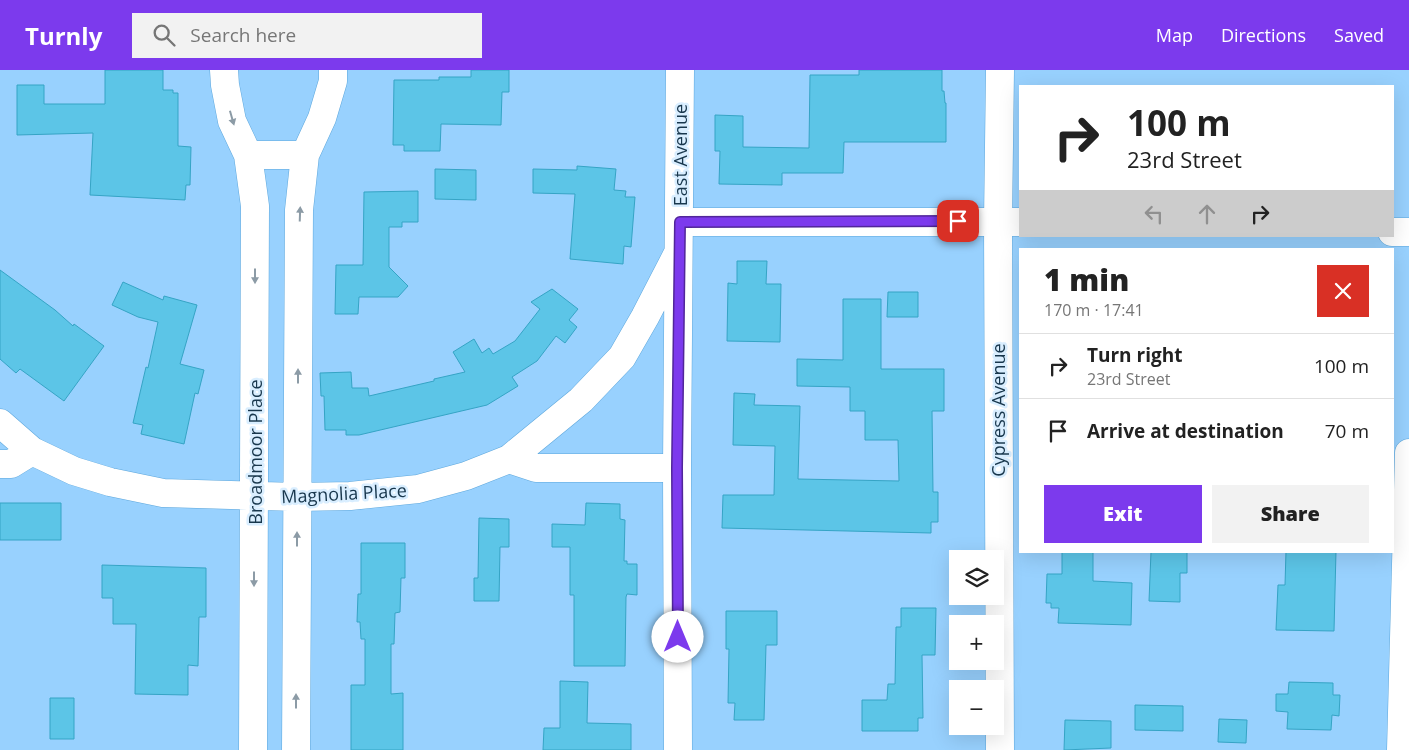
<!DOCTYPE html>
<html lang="en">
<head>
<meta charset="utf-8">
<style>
	body { margin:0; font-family:"Open Sans",sans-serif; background:#f2f2f2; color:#222; height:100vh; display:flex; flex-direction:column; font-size:19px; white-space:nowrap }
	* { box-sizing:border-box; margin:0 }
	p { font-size:16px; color:#767676 }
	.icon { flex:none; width:28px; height:28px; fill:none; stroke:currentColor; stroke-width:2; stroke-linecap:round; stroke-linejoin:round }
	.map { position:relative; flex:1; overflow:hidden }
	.sheet { position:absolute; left:1019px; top:178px; width:375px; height:305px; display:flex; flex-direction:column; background:#fff; border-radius:0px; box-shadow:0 5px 20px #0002 }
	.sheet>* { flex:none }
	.banner { position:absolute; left:1019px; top:15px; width:375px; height:152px; border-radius:0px; box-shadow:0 5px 20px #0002; background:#fff; color:#222; overflow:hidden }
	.buttons { position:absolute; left:949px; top:480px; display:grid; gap:10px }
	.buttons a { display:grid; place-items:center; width:55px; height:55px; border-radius:0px; background:#fff; box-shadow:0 5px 20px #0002; font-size:25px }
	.pin { position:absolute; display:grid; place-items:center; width:42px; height:42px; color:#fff; margin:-21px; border-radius:10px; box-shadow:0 2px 8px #0006 }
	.me { position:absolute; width:55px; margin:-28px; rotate:0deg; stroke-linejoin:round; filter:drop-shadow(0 0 4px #0008) }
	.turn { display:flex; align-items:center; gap:18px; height:105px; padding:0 25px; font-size:22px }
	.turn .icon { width:65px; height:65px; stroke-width:2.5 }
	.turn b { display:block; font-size:35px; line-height:42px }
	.lanes { display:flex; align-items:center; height:48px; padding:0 25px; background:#0003; justify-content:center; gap:25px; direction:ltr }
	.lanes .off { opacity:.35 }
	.round { display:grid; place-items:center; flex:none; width:52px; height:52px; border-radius:0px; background:#f2f2f2 }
	.head { display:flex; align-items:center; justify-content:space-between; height:85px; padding:0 25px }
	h1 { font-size:30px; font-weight:800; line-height:38px }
	.primary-button { display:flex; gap:10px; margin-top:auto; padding:10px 25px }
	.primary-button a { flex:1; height:58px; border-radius:0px; background:#7c3aed; color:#fff; font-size:20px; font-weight:800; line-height:58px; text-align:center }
	.primary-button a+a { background:#f2f2f2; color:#222 }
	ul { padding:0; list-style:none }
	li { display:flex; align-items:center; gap:15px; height:65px; padding:0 25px; border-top:1px solid #e0e0e0 }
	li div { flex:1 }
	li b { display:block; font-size:19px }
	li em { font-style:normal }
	header { display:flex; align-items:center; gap:30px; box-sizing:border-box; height:70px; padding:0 25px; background:#7c3aed; color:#fff }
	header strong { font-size:24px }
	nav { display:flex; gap:28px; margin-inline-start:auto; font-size:18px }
	.search { width:350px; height:45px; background:#f2f2f2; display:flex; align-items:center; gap:12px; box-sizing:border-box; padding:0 18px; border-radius:0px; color:#767676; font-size:19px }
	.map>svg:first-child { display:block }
</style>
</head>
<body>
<header>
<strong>Turnly</strong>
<div class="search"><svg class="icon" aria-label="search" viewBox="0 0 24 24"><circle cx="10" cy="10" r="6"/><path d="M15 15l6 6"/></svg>Search here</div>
<nav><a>Map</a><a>Directions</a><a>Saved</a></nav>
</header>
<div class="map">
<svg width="1409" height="680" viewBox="0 0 1409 680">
	<rect width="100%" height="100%" fill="#98d1fe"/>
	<path fill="#5cc5e7" stroke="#35a4c5" d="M105 0H163V20H173V23H178V76L191 77 190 115H186L185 130 90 125 93 63 17 65V15H44V34H105Z
		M471 0H509V22H502L501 55 441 54 440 81H404V75H393L394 10H439V7H471Z
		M859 0H942V21H944L945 33H946V72H844L843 103H782V115L719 114 720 81H715V45L743 46V77L809 78 810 5H859Z
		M577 96 616 99 614 120 626 121 625 127H635L631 177 624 176 623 194 570 189 575 124 533 123V99L577 100Z
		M435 99 476 100V130L435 129Z
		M418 121V152H402V157H389V197L408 216 398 227H359L358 244H335L336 195H363L364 122Z
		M737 191H767L766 214H781L780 272 727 271 728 213 737 214Z
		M0 200 55 240 73 256 74 254 104 276 64 331 20 299 16 303 0 289Z
		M123 212 163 230 164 226 197 235 180 294 204 300 198 324 195 323 184 374 141 364 143 355 133 353 146 297 148 298 158 252 138 247 112 235Z
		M552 219 578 239 569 250 577 257 565 273 556 266 537 291 512 307 518 316 487 335 359 365H346V360H325L324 326H321L320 303 351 302 352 318H368L369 326 434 311V309L465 302 453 282 474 269 482 283 489 278 493 284 515 271 540 239 531 232Z
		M888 222H918V247H887Z
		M843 229H881V299H944V341H932L933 422H938V452H931V463L722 458 723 425H774L775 376 733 375 734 323 755 324 754 335 800 336 798 409 899 411 898 370H865V341H850V317L797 316V289L843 290Z
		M0 433H61V470H0Z
		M586 433 620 434V449L625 450 624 491H627V494H637V525L627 524 626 527 625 596H574V525H570V477H552V454L585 455Z
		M479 448 509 449V477H500L499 531H474V508H478Z
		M361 473H405V508H401L400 542 395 543 394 574H391V624L403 623V680H351V615H365V569H361L360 552H357L358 524H361Z
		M1062 481H1093V511L1132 513 1131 555 1058 553 1059 538H1051V533H1046L1047 504H1062Z
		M1166 481 1187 482V503H1180V532L1149 531 1151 482Z
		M1286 481H1336L1334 561 1276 560 1278 515H1285Z
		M102 495 206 498V547H199L198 596 188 595V625L135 624 136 554H113V528H102Z
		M901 538H936L935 585H922L923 648H918V661H862V630H887L888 614H895L896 557H901Z
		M726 541H777V575H766L764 650H734L735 633H728L729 579H726Z
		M560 611 588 612 587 653 631 654V680H543L544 658H560Z
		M1289 612 1333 613V625H1340L1339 646 1332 645 1331 660 1287 659 1288 642 1276 641V624H1288Z
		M50 628H74V669H50Z
		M1135 635 1183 636V661L1135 660Z
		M1219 649 1247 650 1246 673 1218 672Z
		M1065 650 1111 651V678L1064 680Z"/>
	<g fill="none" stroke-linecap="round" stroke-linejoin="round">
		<defs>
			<path id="minor" d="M224 0 225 15 232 51 248 85 255 136 253 680
				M248 85H305
				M680 152H1020
				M1392 162H1409
				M0 353 32 381
				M509 389 581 330 622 287 645 247 677 185
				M0 394H11L32 381 74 401 110 412 163 423 297 427 350 426 418 419 466 406 509 389 536 398H677
				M296 680 299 140 305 85 322 48 333 11V0
				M678 680 677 398 680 0
				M1000 680 998 151 1000 0
				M1401 680 1409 383"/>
		</defs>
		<use href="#minor" stroke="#5da7dc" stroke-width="29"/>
		<use href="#minor" stroke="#fff" stroke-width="28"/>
	</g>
	<defs><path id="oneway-solid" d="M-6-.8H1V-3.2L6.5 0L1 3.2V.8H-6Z" transform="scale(1.25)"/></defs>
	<g fill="#8c9ba6">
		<use href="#oneway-solid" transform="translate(232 48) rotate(74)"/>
		<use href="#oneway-solid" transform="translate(300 144) rotate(-88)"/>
		<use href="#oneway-solid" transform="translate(255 206) rotate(90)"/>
		<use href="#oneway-solid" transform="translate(298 306) rotate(-90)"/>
		<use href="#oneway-solid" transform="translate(297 469) rotate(-90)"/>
		<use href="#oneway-solid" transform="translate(254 509) rotate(90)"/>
		<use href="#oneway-solid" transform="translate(296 631) rotate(-90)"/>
	</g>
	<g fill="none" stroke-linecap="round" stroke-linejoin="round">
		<defs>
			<path id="route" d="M678 567 677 398 680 152 958 151"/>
		</defs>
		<use href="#route" stroke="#51269a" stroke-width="12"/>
		<use href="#route" stroke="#7c3aed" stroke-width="9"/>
	</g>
	<g text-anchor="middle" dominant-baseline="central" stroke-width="5" stroke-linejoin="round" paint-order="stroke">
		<g font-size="18" fill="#18374d" stroke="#d9eeff">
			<text transform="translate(680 85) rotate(-90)">East Avenue</text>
			<text transform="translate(998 340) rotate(-90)">Cypress Avenue</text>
			<text transform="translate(255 382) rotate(-90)">Broadmoor Place</text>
			<text transform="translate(344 423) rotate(-3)">Magnolia Place</text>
		</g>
	</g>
</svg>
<div class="buttons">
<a><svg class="icon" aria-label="layers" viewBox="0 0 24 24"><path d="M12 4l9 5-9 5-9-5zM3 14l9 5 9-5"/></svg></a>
<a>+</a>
<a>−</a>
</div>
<div class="pin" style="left:958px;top:151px;background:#d93025"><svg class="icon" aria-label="arrive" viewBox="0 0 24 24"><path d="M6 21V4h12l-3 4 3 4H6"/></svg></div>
<svg class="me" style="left:678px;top:567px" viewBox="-20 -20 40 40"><circle r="19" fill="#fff"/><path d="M0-13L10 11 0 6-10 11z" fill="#7c3aed"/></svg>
<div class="banner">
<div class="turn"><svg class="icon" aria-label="right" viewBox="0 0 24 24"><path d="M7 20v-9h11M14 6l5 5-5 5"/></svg><div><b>100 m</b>23rd Street</div></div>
<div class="lanes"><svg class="icon off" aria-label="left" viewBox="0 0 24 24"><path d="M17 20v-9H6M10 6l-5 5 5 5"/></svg><svg class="icon off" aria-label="ahead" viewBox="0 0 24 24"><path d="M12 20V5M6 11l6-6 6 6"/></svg><svg class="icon" aria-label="right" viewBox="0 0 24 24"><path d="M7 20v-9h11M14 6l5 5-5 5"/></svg></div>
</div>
<section class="sheet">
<div class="head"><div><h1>1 min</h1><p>170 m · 17:41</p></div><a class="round" style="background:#d93025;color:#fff"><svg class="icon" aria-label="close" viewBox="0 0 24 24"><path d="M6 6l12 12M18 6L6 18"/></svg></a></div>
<ul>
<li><svg class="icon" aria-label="right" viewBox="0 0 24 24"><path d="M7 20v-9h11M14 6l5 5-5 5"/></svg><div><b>Turn right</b><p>23rd Street</p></div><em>100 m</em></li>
<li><svg class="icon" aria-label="arrive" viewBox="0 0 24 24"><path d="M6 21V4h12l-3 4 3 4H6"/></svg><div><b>Arrive at destination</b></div><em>70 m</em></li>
</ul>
<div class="primary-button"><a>Exit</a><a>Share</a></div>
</section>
</div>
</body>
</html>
